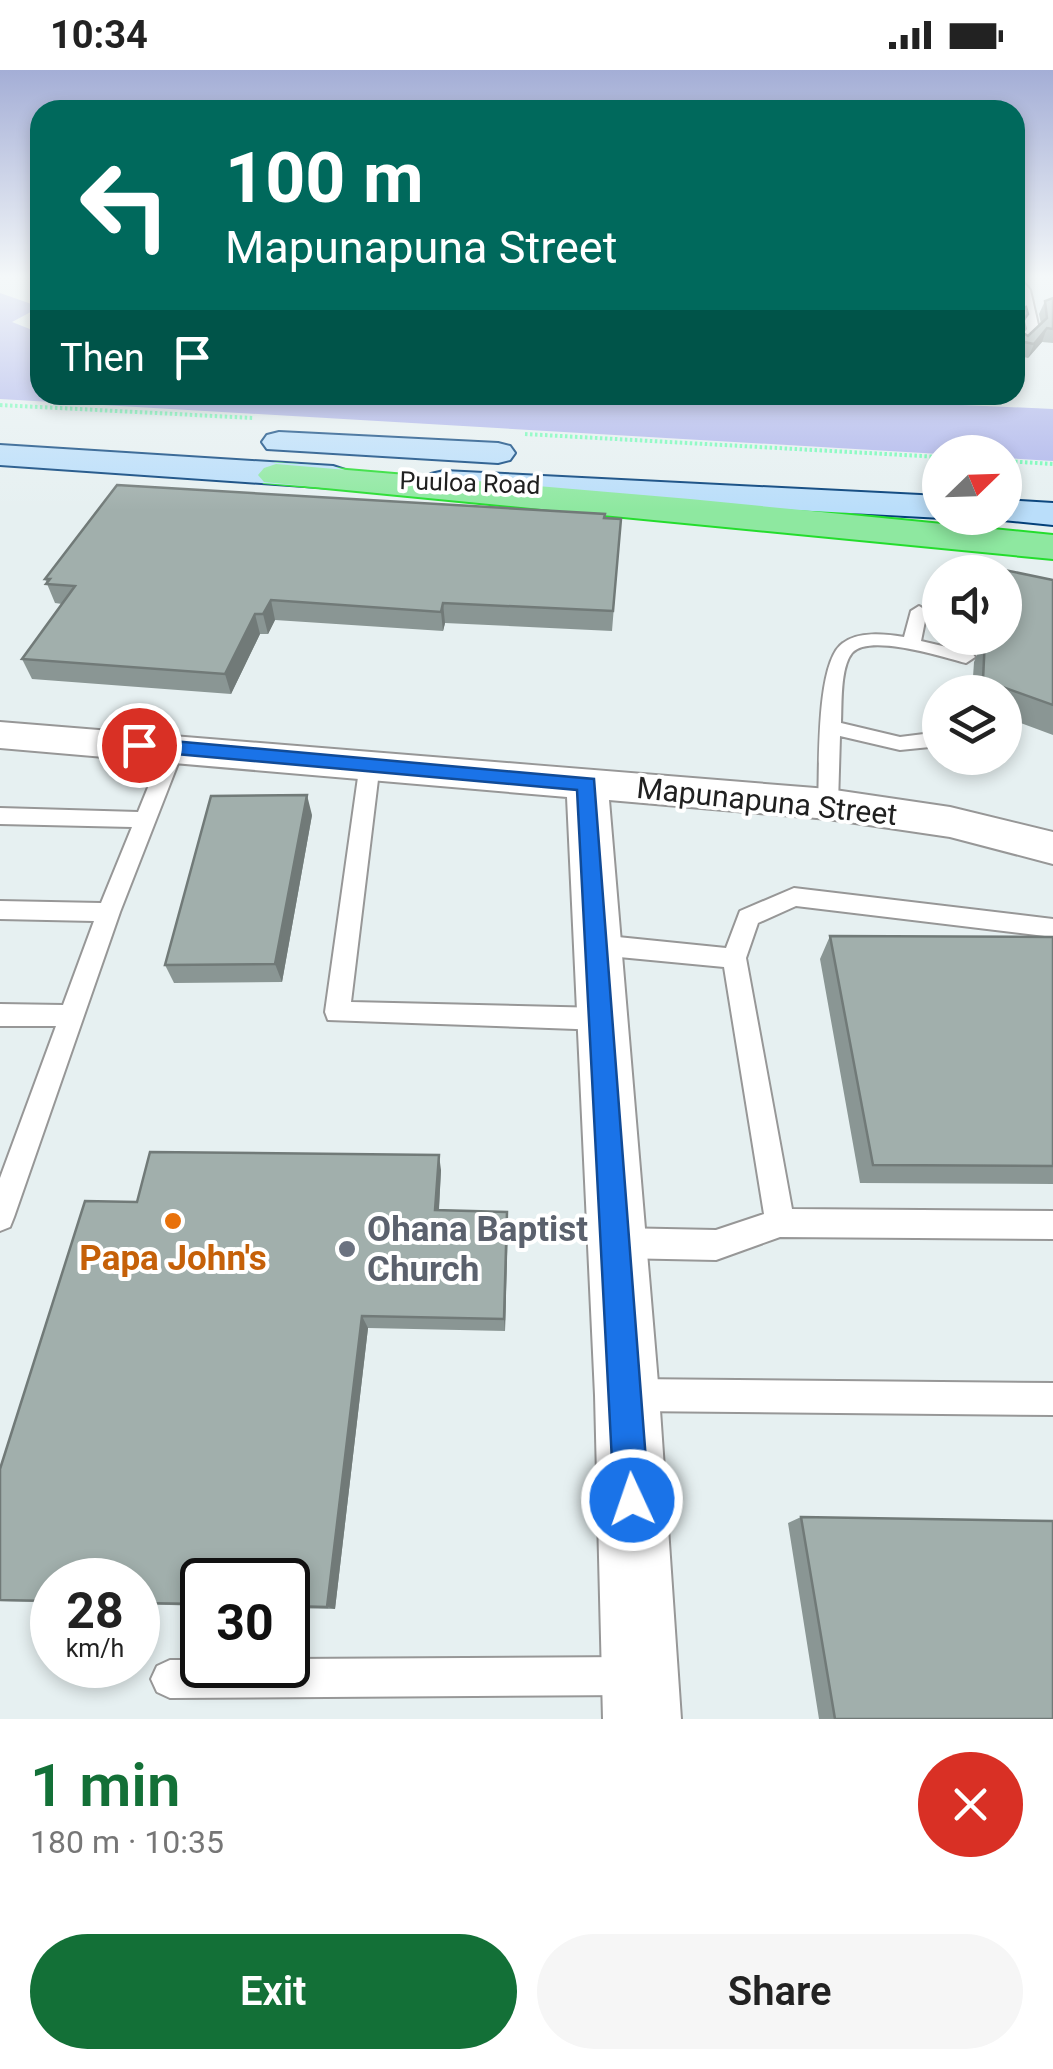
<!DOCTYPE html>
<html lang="en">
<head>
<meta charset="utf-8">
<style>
	body { margin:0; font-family:Roboto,sans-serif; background:#f6f6f6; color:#222; height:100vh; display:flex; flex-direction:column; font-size:38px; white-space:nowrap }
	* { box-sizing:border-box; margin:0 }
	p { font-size:32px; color:#767676 }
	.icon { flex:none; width:55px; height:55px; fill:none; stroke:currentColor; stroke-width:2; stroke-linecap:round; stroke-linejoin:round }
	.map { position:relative; height:1649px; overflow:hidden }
	.side { display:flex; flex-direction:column; background:#fff; flex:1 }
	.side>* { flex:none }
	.hud { position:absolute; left:30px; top:30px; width:995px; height:305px; border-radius:30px; box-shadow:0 5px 15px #0003; background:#00695c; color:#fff; overflow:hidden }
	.needle { width:65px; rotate:67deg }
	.buttons { position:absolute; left:922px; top:365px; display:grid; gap:20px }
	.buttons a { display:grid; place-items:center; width:100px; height:100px; border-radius:50%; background:#fff; box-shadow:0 5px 15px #0003; font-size:50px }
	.speed { position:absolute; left:30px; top:1488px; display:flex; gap:20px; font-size:50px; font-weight:700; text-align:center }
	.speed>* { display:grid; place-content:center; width:130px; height:130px; border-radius:50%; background:#fff; box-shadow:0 5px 15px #0003; line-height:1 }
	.speed small { font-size:25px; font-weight:400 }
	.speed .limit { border:5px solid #111; border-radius:15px; background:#fff; color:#111 }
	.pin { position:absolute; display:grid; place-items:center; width:85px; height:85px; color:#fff; margin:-42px; border:5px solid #fff; border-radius:50%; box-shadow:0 2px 10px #0007 }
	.me { position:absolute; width:110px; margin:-55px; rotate:357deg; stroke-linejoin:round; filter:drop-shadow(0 0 8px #0008) }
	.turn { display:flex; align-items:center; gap:35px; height:210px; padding:0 30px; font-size:45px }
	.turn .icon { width:130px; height:130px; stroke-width:2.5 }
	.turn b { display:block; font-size:70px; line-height:85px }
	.then { display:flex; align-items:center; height:95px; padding:0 30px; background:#0003; gap:20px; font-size:38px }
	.round { display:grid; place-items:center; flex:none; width:105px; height:105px; border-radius:52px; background:#f6f6f6 }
	.overview { display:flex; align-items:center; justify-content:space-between; height:170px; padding:0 30px }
	h1 { font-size:60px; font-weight:600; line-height:75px; color:#137037 }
	.primary-button { display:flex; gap:20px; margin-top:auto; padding:20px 30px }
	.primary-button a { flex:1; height:115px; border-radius:60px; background:#137037; color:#fff; font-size:40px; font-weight:600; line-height:115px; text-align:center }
	.primary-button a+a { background:#f6f6f6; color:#222 }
	.status { display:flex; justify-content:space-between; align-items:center; height:70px; padding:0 50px; background:#fff; direction:ltr }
	.status svg { height:28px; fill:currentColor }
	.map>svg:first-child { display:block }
</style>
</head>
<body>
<div class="status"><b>10:34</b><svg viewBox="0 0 49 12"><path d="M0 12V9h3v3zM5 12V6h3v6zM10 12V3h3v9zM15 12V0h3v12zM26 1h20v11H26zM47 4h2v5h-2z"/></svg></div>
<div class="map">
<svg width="1053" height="1649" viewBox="0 0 1053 1649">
	<rect width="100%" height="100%" fill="#e6f0f1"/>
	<path fill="#acb3eb" d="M0 223 40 237 12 252 40 263V325H853L855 329 894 330 893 325 962 335 1053 339V391L1005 388V382L940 384 0 329Z"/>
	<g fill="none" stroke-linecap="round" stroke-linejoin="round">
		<defs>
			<path id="service" d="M1015 209H1021L1030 220 1039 259 1022 276 1016 272 1027 259Z
				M919 536 927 541 921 571 972 583 975 587 966 593C943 587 869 563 852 583 840 598 842 634 841 653L900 667 940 662V676L900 680 840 666 838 734 828 741 821 739 818 734C820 700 815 592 843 573 859 561 885 564 904 567L911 541Z
				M174 671 184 678 120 842 14 1147 10 1157 0 1161V1108L56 956H0V934L63 935 94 851 0 849V831L101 833 132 757 0 754V738L138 742 164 678Z
				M370 686 380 693 351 932 603 938 612 941 615 949 612 957 603 960 328 950 325 942 360 693Z
				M794 818 1053 849V867L796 836 758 853 746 888 792 1139 1053 1141V1169L780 1167 716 1190 617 1188 607 1183 602 1173 607 1163 617 1158 716 1160 764 1144 724 897 598 885 590 882 586 875 590 868 598 865 726 878 740 841Z
				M630 1309 1053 1313V1345L630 1341 619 1336 614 1325 619 1314Z
				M631 1587 644 1593 650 1606 644 1619 631 1625 170 1628 157 1622 151 1609 157 1596 170 1590H202V1595H288V1589Z"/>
			<path id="minor" d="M0 652 828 719 950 737 1053 762V794L950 767 828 749 609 730 659 1325 681 1649H603L595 1325 567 727 0 678Z"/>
			<path id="secondary" d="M279 362 498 373 510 376 515 383 510 390 498 393 267 379 262 372 267 365Z
				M0 375 333 396 345 400 351 407 345 414 333 418 0 395Z
				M444 401 940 426 942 448 431 420 426 412 431 404Z
				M1005 430 1053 433V455L992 449 1005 448Z"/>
			<path id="motorway" d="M276 394 690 429 1053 465V489L264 412 258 405 264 398Z"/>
		</defs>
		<use href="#service" stroke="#979797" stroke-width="4"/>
		<use href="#minor" stroke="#979797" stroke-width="4"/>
		<use href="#secondary" stroke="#04407a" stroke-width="4"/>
		<use href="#motorway" stroke="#24dd2d" stroke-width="4"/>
		<path stroke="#6cfbb2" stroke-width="4" stroke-dasharray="2.5 2.5" stroke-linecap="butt" d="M0 335 253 348
			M525 364 940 387
			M1005 391 1053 394"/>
		<use href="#service" fill="#fff" fill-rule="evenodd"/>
		<use href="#minor" fill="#fff" fill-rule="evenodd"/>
		<use href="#secondary" fill="#badefa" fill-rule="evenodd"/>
		<use href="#motorway" fill="#8ee8a0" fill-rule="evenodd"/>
	</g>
	<path fill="#8a9694" d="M1053 228V273L1042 272 1028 288 1015 285V241L1028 244 1021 261 1028 266 1041 254 1039 244 1045 231Z
		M604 448 621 449 612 561 445 553 443 561 275 550 268 564H260L231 624 32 609 22 589 62 534 55 533 45 509Z
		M990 497 1053 510V665L1005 647V622H972L974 592 977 585 975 581 976 568H1005V502H987Z
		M312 745 282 912 174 913 165 895Z
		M830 866 1053 867V1114L860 1113 820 889Z
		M441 1100 439 1140 507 1142 505 1261 368 1258 335 1539 288 1538V1510H202V1536L138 1534V1510H52V1532L0 1531V1399L137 1132Z
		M801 1447 1053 1649H819L788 1453Z"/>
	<path fill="#717a78" d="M1047 258 1042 272 1028 288 1034 274Z
		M271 530 275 550 268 564 263 544Z
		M443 533 445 553 443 561 441 542Z
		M255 544 260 564 231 624 225 604Z
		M307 725 312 745 282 912 275 894Z
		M439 1085 441 1100 438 1154 435 1140Z
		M507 1142 508 1156 505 1261 504 1249Z
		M362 1246 368 1258 335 1539 327 1537Z"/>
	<path fill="#a1afac" stroke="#717a78" stroke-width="2.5" d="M1053 228V259L1047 258 1034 274 1015 270V241L1026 237 1028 244 1017 259 1028 266 1047 248 1045 231Z
		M117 415 605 444 604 448 621 449 613 541 443 533 441 542 271 530 263 544H255L225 604 22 589 75 516 46 514 50 509H45Z
		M990 497 1053 510V635L983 610 985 568H1005V502H989Z
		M307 725 275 894 165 895 211 726Z
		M830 866 1053 867V1096L873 1095Z
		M150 1082 439 1085 435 1140 507 1142 504 1249 362 1246 327 1537 288 1536V1510H202V1534L138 1533V1510H52V1531L0 1530V1399L85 1131 137 1132Z
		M801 1447 1053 1451V1649H835Z"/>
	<linearGradient id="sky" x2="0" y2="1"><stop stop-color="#a4aed6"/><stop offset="0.47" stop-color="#f4f8f9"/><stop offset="1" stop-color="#f4f8f9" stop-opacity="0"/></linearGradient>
	<rect width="1053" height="440" fill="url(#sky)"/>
	<path fill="#1a73e8" stroke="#114b97" stroke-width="2.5" d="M139 668 594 709 649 1430 644 1443 632 1448 619 1443 614 1430 577 720 132 680 129 675Z"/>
	<circle fill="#e8710a" stroke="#fff" stroke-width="4" cx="173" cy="1151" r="10"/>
	<circle fill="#6b7280" stroke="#fff" stroke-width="4" cx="347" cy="1179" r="10"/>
	<g text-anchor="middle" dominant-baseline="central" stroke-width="8" stroke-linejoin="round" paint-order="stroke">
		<g font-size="25" fill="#202020" stroke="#fff">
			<text transform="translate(470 413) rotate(2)">Puuloa Road</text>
		</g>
		<g font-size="30" fill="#202020" stroke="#fff">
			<text transform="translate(767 731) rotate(6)">Mapunapuna Street</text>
		</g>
		<g font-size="35" font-weight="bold" fill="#5b616d" stroke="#fff" text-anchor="start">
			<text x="367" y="1159">Ohana Baptist<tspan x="367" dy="40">Church</tspan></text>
		</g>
		<g font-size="35" font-weight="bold" fill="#c56008" stroke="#fff">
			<text x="173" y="1188">Papa John's</text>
		</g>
	</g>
</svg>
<div class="buttons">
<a><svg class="needle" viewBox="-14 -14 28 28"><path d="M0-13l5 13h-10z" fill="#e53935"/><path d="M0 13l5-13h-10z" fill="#767676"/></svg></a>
<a><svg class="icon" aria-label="sound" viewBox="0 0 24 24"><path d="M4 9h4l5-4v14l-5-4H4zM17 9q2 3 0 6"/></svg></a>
<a><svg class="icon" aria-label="layers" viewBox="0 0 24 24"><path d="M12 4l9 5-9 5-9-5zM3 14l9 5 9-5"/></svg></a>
</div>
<div class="speed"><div>28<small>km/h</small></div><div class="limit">30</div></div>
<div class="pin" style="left:139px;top:675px;background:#d93025"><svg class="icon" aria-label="arrive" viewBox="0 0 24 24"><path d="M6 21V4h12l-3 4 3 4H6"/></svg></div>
<svg class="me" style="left:632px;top:1430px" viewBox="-20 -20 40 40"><circle r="17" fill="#1a73e8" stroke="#fff" stroke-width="3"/><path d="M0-11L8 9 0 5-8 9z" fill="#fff"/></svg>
<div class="hud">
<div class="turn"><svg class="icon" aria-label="left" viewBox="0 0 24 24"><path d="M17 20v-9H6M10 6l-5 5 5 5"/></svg><div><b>100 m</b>Mapunapuna Street</div></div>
<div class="then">Then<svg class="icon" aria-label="arrive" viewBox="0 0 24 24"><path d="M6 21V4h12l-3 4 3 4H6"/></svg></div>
</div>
</div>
<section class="side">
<div class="overview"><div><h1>1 min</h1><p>180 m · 10:35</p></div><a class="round" style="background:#d93025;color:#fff"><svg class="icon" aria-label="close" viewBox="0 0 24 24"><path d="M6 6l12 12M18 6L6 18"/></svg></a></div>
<div class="primary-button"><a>Exit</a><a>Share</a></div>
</section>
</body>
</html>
